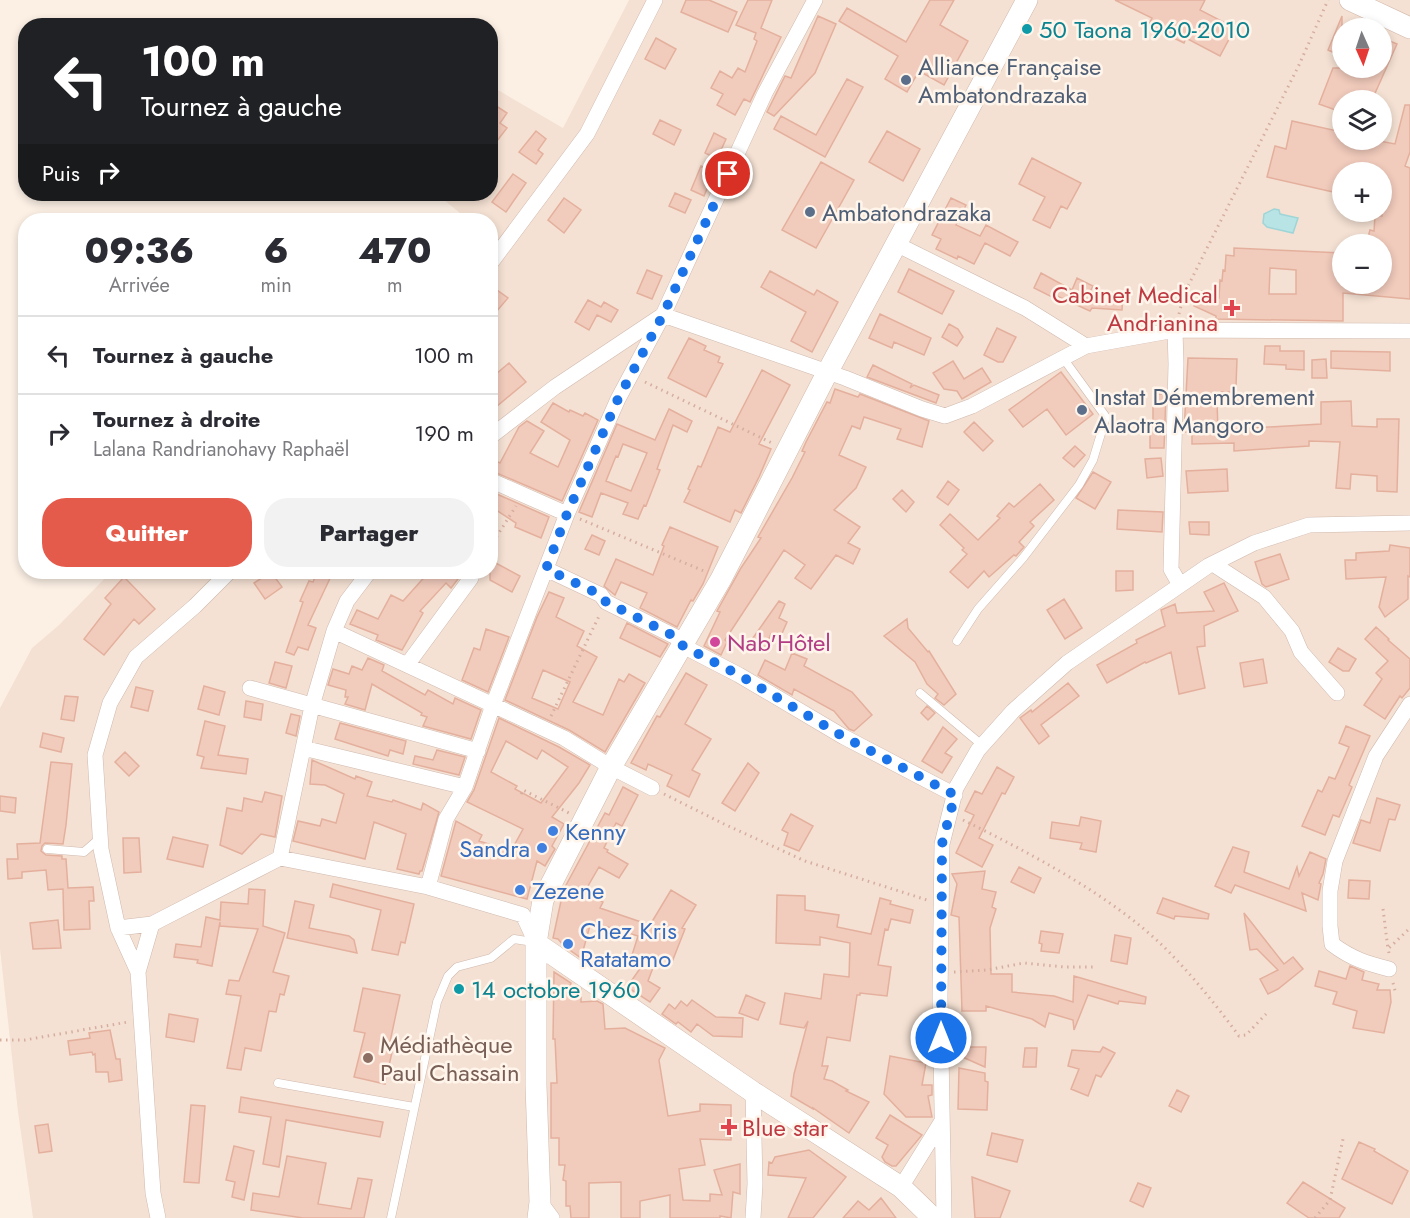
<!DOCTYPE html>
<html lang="fr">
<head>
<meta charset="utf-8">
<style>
	body { margin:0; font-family:Jost,sans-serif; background:#f2f2f3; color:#2b2b33; height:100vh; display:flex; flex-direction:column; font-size:22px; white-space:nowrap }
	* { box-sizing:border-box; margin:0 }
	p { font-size:20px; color:#7c7c81 }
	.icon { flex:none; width:33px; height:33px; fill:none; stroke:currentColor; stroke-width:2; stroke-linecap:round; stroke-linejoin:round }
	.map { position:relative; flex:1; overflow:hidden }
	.panel { position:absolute; left:18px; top:213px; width:480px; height:366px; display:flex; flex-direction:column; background:#fff; border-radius:24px; box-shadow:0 3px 9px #0003 }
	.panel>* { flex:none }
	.hud { position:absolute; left:18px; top:18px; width:480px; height:183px; border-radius:24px; box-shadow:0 3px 9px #0003; background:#202124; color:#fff; overflow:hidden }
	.needle { width:39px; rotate:177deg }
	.controls { position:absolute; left:1332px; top:18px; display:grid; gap:12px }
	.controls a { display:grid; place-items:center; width:60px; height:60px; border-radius:50%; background:#fff; box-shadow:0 3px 9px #0003; font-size:30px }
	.pin { position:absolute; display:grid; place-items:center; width:51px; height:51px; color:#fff; margin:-26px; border:3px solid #fff; border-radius:50%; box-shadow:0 2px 6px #0007 }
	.me { position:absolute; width:66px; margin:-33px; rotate:0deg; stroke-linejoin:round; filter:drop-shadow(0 0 4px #0008) }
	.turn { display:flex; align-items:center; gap:21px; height:126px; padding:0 24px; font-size:27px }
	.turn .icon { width:78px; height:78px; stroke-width:2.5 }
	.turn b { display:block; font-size:42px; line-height:51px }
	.then { display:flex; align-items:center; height:57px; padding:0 24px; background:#0003; gap:12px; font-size:22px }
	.eta { display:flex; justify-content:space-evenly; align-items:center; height:102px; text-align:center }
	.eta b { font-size:36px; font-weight:800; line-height:42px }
	.cta { display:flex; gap:12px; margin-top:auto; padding:12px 24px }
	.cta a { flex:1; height:69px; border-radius:24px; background:#e55b4b; color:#fff; font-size:24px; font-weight:800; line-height:69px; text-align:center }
	.cta a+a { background:#f2f2f3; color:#2b2b33 }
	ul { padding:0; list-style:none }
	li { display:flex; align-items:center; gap:18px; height:78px; padding:0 24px; border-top:2px solid #e1e1e2 }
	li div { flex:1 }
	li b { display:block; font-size:22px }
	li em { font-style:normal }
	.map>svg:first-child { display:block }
</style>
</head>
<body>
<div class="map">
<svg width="1410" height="1218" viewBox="0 0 1410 1218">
	<rect width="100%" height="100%" fill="#fcf0e5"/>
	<path fill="#f4e1d3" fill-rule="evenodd" d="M629 0H1410V1218H33L18 1112 0 949V708L32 648 59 625 111 572H490V220H457L461 214 437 194H490L491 86 563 128ZM1342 28H1382V68H1342ZM1342 100H1382V140H1342ZM1342 172H1382V212H1342ZM1342 244H1382V284H1342Z"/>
	<path fill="#b9e4e5" stroke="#9fd5d7" stroke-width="1.5" d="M1274 209 1279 210 1280 214 1298 218 1293 233 1267 227 1263 223 1264 214Z"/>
	<path fill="#f1cbbc" stroke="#e4b09d" stroke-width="1.5" fill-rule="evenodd" d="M686 0H709L737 12 728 32 681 12Z
		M748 0H772L761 28 781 37 750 102 744 99 735 115 717 105 723 94 711 88 720 71 732 78 738 68 745 72 757 41 754 39 756 33 736 25Z
		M930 0H954L940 25 968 41 944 85 919 71 907 92 885 79 898 56 839 21 847 8 906 42Z
		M1115 0H1205L1200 10 1235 28 1220 56 1186 38 1184 43 1148 26 1152 18Z
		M818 16 836 24 815 73 774 116 767 112 785 76 791 78Z
		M1342 16V56L1328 50Z
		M656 38 676 49 665 69 645 59Z
		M1382 38 1397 44 1372 100H1342L1341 112 1319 104 1333 68H1382Z
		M847 79 863 87 825 157 774 129 781 116 816 135Z
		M490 102 507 113 500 123 507 128 490 150Z
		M1405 105H1410V152L1405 166 1410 168V299L1343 293V321L1216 319V316L1194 306 1202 291 1219 298 1220 280 1222 281 1223 270 1225 271 1226 255 1234 256V248L1342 253V284H1382V244H1366L1370 230 1374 231 1375 216H1382V172H1342V194L1267 177 1275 146 1286 149 1292 121 1342 132V140H1374L1395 144ZM1270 268 1296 270V294H1269Z
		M660 120 681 130 674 145 653 134Z
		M536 131 546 139 538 150 543 154 536 164 519 152Z
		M887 131 920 149 903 181 869 162Z
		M714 133 726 139 717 159 705 153Z
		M1032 158 1081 183 1067 209 1061 206 1050 228 1033 220 1045 197 1019 184Z
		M821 162 854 180 816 248 782 230Z
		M701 166 714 172 704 196 691 190Z
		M513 174 526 183 506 212 492 202Z
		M675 193 691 200 685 213 669 206Z
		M564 198 581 210 564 233 548 220Z
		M951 198 966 205 956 225 980 236 986 225 1018 242 1010 256 985 243 974 264 958 256 957 259 936 249 941 239 932 235Z
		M909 269 954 291 942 314 898 292Z
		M647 270 662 276 652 299 637 293Z
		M770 271 814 295 817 290 838 302 812 352 791 341 806 312 761 287Z
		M1041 273 1072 290 1077 278 1093 286 1090 292 1123 294 1122 310 1092 308 1090 311 1055 295 1054 298 1034 288Z
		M490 285 508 298 490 319Z
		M588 300 601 307 604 302 618 310 611 322 597 315 589 330 575 322Z
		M880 314 931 338 924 355 894 342 892 348 869 338Z
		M949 324 958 329 963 337 957 346 942 337Z
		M997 328 1016 337 1003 362H998L984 355Z
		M689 338 706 346 704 350 720 357 718 362 723 364 706 397 668 378Z
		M1265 346H1280V351H1304V370L1286 369V365L1264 364Z
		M1331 351 1390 352V371L1331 368Z
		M1188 358 1237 359 1236 386H1231V392H1221L1222 402H1217L1218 430 1321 424V402L1351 401 1352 426 1377 427V419H1399L1397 492 1377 491V476L1351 474 1350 489 1336 488 1340 442 1309 441V446L1234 451V443L1192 444V432H1184Z
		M1326 359 1327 378H1312V360Z
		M953 361 964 379 982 368 991 382 962 399 957 391 944 389 933 373Z
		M509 363 526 382 490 412V379Z
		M873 365 912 384 910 388 914 385 939 395 936 403 867 377Z
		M762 370 790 385 759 444 771 449 759 477 741 513 735 510 730 522 684 502 690 490 688 489 698 466 701 467 718 427 730 432Z
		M1061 372 1093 414 1066 435 1047 409 1023 427 1009 410Z
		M835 389 858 397 860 394 929 421 922 447 897 439 901 429 864 417 860 429 852 426 839 455 866 467 856 488 834 510 860 527 848 543 860 549 853 564 836 555 811 589 795 578 805 565 784 550 725 640 727 642 721 655 704 646 720 612 717 611 741 568 761 538 758 537 792 478 805 452 802 451 806 442 827 402 830 403Z
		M1153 394H1166L1164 448H1150V422H1153Z
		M553 403 569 412 570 410 583 416 585 413 598 420 562 501 492 471 496 461 500 463 519 427 527 421 544 431 530 453 558 467 570 440 541 422Z
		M669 409 692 421 687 432 673 425 657 469 660 470 646 506 644 505 638 519 623 514 628 503 601 493 592 517 579 512 617 424 655 440ZM623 444 647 453 631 491 606 481 616 456 618 457Z
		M974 422 993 441 983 451 964 432Z
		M1075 446 1085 455 1074 467 1063 458Z
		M1161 458 1163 476 1147 478 1145 459Z
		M1227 469 1228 491 1188 493 1186 471Z
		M1093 472 1111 482 1095 509 1076 498Z
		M948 481 959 490 948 505 937 497Z
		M1040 484 1054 500 1030 522 1034 526 1019 542 1024 547 1016 556 1014 555 989 577 984 571 968 588 950 572 967 554 962 550 964 548 940 525 950 514 978 540 1000 518 997 516 1009 503 1014 507Z
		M902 490 914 502 906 512 893 499Z
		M490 491 549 517 541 538 515 527 516 523 490 506Z
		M1118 510 1163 512 1162 532 1117 529Z
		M1189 522H1209V535L1190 534Z
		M670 527 718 547 703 584 693 601 691 600 677 627 640 608 647 593 621 582 615 595 604 586 616 559 653 575 664 546 662 545Z
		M592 535 605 541 599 555 585 549Z
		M1390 545 1410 548V577L1408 576V599L1385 617 1379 607 1386 577 1346 579 1345 560H1356V553L1389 551Z
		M1280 554 1289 579 1266 587 1262 584 1255 562Z
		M490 560 520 576 512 592 490 580Z
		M1116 571H1133V590L1116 591Z
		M271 572 282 587 265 599 254 583Z
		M317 572H333L308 625 316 628 308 650 298 647 294 655 286 652 303 602 300 601 309 581 313 582Z
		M429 572H461V575L451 588 446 583 420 611 423 613 402 650 376 640 378 635 350 624 357 610 378 619 391 595 403 601Z
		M124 577 155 609 139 624 134 619 104 655 84 639 111 604 105 598Z
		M1224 583 1238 611 1204 626 1205 646 1197 647 1205 688 1179 694 1171 652 1146 663 1145 662 1107 683 1097 665 1137 643 1136 640 1165 626 1161 610 1175 604 1177 613 1214 611 1204 592Z
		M549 592 564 598 556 617 584 631 577 646 597 657 573 702 603 715 619 679 624 682 629 674 645 683 605 752 569 730 505 700 537 617ZM543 670 570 682 558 709 532 698Z
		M1064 599 1082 628 1065 639 1047 610Z
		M779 601 785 604 779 618 787 622 780 638 771 634 763 652 748 645Z
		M907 619 908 628 928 652 929 651 956 694 944 705 935 698 938 694 927 684 915 662 884 636Z
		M627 623 668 644 660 657 620 638Z
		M1376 627 1389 639 1388 640 1410 659V688L1402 698 1400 696 1385 719 1364 705 1382 679 1376 673 1388 661 1365 639Z
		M486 629 509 637 488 692 462 680 474 648 480 650Z
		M1338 648 1356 659 1349 671H1343L1329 662Z
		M792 653 807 659 804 666 852 692 872 715 854 731 849 729 834 711 794 689 792 695 758 675 765 660 785 670Z
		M368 658 384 665 382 671 425 695 428 690 453 704 455 698 481 710 471 739 423 726 427 717 421 715 422 713 372 684 365 710 345 704 348 697H345L346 690 328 685 333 669 349 674 352 666 362 670Z
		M1263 659 1267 683 1244 687 1240 663Z
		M275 662 292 666 286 688 269 683Z
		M686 673 707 685 685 724 711 739 692 770 700 774 689 797 667 786 672 775 648 764 646 770 631 763 657 716 660 717Z
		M1068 683 1079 696 1041 725 1049 736 1039 744 1020 718 1031 710 1032 712Z
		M204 686 225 692 219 715 198 709Z
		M136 687 153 691 148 711 131 707Z
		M65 696 78 697 74 721 61 719Z
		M246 701 263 704 261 720 244 717Z
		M927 706 935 713 928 720 921 713Z
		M291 714 300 716 296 736 286 733Z
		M499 718 559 747 590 765 579 783 552 817 564 824 552 846 555 849 545 866 537 861 527 899 441 876 456 821 482 835 479 841 511 851 523 829 467 802 474 790ZM506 741 537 759 542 750 568 767 541 803 515 789 517 786 491 772Z
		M205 721 225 726 218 755 248 759 246 774 201 768 204 757 197 755Z
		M340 723 406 741 403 754 390 750 388 756 335 739Z
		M1346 726 1370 736 1349 785 1352 787 1339 817 1333 815 1325 835 1302 826 1318 790 1322 792 1329 777 1335 779 1349 747 1339 743Z
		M943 727 957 739 945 753 952 757 942 773 922 761Z
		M43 733 64 738 61 752 40 747Z
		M437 750 465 757 459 775 413 764 415 756 433 760Z
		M125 752 139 766 129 776 115 762Z
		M312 760 355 779 356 776 372 782 367 796 392 802 393 800 421 810 423 803 439 812 422 871H420L419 874 397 869 406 834 374 822 365 859 293 841 298 821 320 826 322 819 336 823 344 794 325 785 310 784Z
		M51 762 72 764 66 825 63 844 45 843 42 846 41 851 46 855 62 856V859H66L68 888 93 887 94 901H89L90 929 64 930 63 889 48 890 46 870 22 872V878L8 879 7 859H18L17 844 40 843Z
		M748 763 759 773 735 811 722 803Z
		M997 767 1014 777 1005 794 1002 793 979 838 993 845 982 867 956 853 974 815 965 811 975 791 982 794Z
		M623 787 638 795 622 826 616 823 604 848 608 850 607 852 628 864 619 878 599 867 584 893 603 902 600 908 650 925 671 890 696 905 682 928 685 929 672 962 657 957 648 981 660 988 650 1002 627 987 646 960 632 955 638 936 591 922 581 958 564 946 558 939 553 938 561 901 558 900 605 813 609 815Z
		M265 792 282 796 275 837 261 834 242 854 220 845 227 808 242 811 244 798 262 802Z
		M0 796 16 798 15 813 0 811Z
		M1377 798 1400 805 1395 820 1389 819 1380 851 1353 843 1361 820 1370 823Z
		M791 814 813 826 799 851 784 845 788 833 782 830Z
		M1081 817 1101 821 1096 852 1080 849 1082 843 1050 838 1052 822 1079 826Z
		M173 837 208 845 203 867 167 859Z
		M123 838H139L141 872 124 873Z
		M1233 847 1249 852 1244 872 1289 889 1297 867 1299 876 1310 852 1326 859 1323 874 1319 883 1321 884 1318 900 1302 893 1306 911 1235 885 1231 893 1215 886Z
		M1019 867 1041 878 1034 893 1011 882Z
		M985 871 982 889 996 892 992 907 996 909 990 928 991 974H1012V992L1054 996 1073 1002 1074 976 1146 997 1145 1004 1119 1001 1118 1004 1088 995 1074 1030 1073 1020 1049 1013 1045 1027 1032 1019 986 1006V1011H962L959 917 951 915 957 884 952 874Z
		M1349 880 1370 881 1369 899 1348 898Z
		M333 884 414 904 405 943 401 942 398 955 372 950 381 910 330 897Z
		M249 889 265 890 263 926 285 933 273 972 289 976 284 995 280 994 276 1012 269 1011 261 1051 245 1048 241 1070 227 1068 241 996 226 994 229 980 239 981 258 929 220 926V922L212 966 197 963 198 960 174 957 176 944 201 947 206 917 220 920 221 902 248 904Z
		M777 895 805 896V910L839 915 837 927 871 934 880 898 891 901 890 904 913 910 910 923 891 919 888 930 885 929 878 965 891 967 887 996 860 993V995H857L850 1041 827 1037 822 1066H828L824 1079 832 1081 848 1090 846 1091 869 1102 849 1133 813 1108V1109L791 1096 794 1074 808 1021 804 1028 780 1024 785 993 821 999 824 974 849 977 850 943 820 937V945L776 943Z
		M1163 898 1209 914 1208 919 1175 916 1174 919 1157 913Z
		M295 901 314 905 309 928 349 936 354 940 357 953 287 938Z
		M1244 913 1284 964 1293 957 1303 969 1278 989 1268 994 1260 979 1278 970 1257 949 1250 950Z
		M58 920 61 948 33 949 30 923Z
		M1041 931 1063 934 1059 953 1041 951 1042 944 1039 943Z
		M1115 935 1131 938 1127 964 1111 961Z
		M1350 966 1364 972 1362 980 1379 984 1377 990H1390L1391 1002 1384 1033 1353 1028 1357 1011 1333 1004 1337 992 1315 986 1319 971 1346 979Z
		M554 972 571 983 569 989H581V1002L597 1001 603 1004 605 1029 625 1028 665 1048 659 1060 668 1116 700 1111V1104L731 1105V1140L700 1139 705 1165 679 1169 683 1200 710 1201V1194L722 1195 714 1170 740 1164V1194L733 1192 731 1218 720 1216V1218H670V1195L640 1201V1218H621V1182L589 1183V1218H571L570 1206H566V1181L563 1180 565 1165H559V1138H551V1083H557L555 1039H553Z
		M363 988 400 995 390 1042 394 1043 385 1084 354 1077 365 1033 354 1031Z
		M746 995 765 1003 758 1020 739 1013Z
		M692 1000 716 1017 743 1018 742 1037 713 1036 697 1024 691 1032 678 1022 676 1024 662 1014 669 1004 675 1009 681 1001 687 1006Z
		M169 1014 198 1019 194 1042 166 1037Z
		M110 1030 116 1059H120L122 1080 109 1082 108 1072H96L95 1054 93 1055 92 1052 70 1055 68 1041 90 1038 89 1033Z
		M951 1047H986L985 1067 951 1052Z
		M1103 1047 1115 1053 1101 1077 1096 1075 1088 1096 1071 1089 1079 1069 1068 1066 1072 1050 1100 1052Z
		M1025 1048H1037L1036 1067H1023Z
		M890 1056 926 1063 922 1085H932V1095L928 1096 932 1117H906L884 1094Z
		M959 1068 985 1073V1081L988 1082 987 1110 958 1109Z
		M1177 1090 1189 1096 1181 1112 1169 1106Z
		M241 1097 383 1122 380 1137 286 1120 279 1167 263 1164 271 1117 239 1112Z
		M191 1105 205 1106 199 1183 184 1182Z
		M890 1115 922 1135 896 1166H892L885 1162 882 1157 888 1145 876 1138Z
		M48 1124 52 1151 39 1153 35 1126Z
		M992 1133 1023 1140 1017 1162 987 1155Z
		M1359 1142 1375 1149 1374 1151 1408 1171 1392 1204 1342 1179Z
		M234 1146 254 1151 244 1200 232 1197 235 1182 226 1180Z
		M809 1150 846 1177 813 1218H788L806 1178 768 1175 769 1162 772 1163 775 1157Z
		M287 1156 326 1163 318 1204 351 1209 358 1178 372 1180 364 1218H303L251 1210 253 1193 279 1197Z
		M972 1177 1010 1191 1000 1218H975Z
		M1303 1182 1345 1208 1339 1218H1309L1287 1203Z
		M1138 1183 1151 1188 1143 1207 1130 1201Z
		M881 1198 896 1218H843L858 1201 869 1210Z"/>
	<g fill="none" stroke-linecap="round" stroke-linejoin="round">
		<defs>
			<path id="lane" d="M957 641 978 609 1023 558 1079 485 1093 460 1106 417 1063 358
				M920 693 982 745
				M47 849 84 852 100 838
				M278 1083 414 1107
				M391 1218 437 1002 448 976 457 967 491 958 514 939 533 942"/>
			<path id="street" d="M896 244 1025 308 1086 346 1175 330 1410 331
				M490 264 587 134 655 0
				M1175 330 1176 364 1171 569 1180 585
				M490 437 555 387 663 315 845 378 922 409 945 416 972 406 1086 346
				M490 480 567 514
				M1213 564 1264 597 1292 631 1301 652 1337 693
				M546 569 601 595 606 602 678 638 683 646 739 675 844 737 955 795
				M334 631 564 738 611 767 652 788
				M407 665 471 578V572
				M250 688 478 751
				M303 748 465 787
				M280 858 312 706 334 631 347 601 369 572
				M428 887 446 819 465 787 493 705 567 514 618 399 663 315 765 93 815 0
				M118 928 152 924 280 858 428 887 523 915 536 943
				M1389 969C1366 963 1352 959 1332 944L1330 926V891L1335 861 1376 756 1410 704
				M138 972 152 924
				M753 1092 755 1184 753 1218
				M901 1187 942 1121
				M540 1202 552 1218
				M158 1218 153 1193 138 972 118 928 101 849 95 755 110 703 136 657 195 606 229 572
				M944 1218 940 997 942 844 956 788 978 750 1013 711 1067 663 1208 566 1254 543 1309 525 1410 523"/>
			<path id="secondary" d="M1350 0 1410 28
				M536 943 753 1092 901 1187 933 1218
				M538 1218 540 1202 536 1085V943L543 900 611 767 721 579 827 373 1027 0"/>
		</defs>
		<use href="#lane" stroke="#d0b9ae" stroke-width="9"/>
		<use href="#street" stroke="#d0b9ae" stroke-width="16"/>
		<use href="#secondary" stroke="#d2b8ab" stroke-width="22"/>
		<path stroke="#d6ae9f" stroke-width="3" stroke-dasharray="1.5 4.5" stroke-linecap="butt" d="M1179 314 1184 294 1299 65 1328 0
			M645 382 772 443
			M580 519 704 571
			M490 547 516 506
			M551 716 600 614
			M521 794 523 790 569 813
			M664 794 724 824 805 861 927 900
			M963 820C1030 853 1112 896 1165 948 1192 975 1216 1005 1239 1036L1246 1035 1266 1014
			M1383 909 1388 949
			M1389 953 1388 949 1410 928
			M954 972 987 970 1024 963 1064 967H1095
			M1393 983 1396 994
			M0 1040H25L128 1022
			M1315 1218 1330 1200 1343 1139"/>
		<use href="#lane" stroke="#fff" stroke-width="8"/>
		<use href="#street" stroke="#fff" stroke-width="15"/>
		<use href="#secondary" stroke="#fff" stroke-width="21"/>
	</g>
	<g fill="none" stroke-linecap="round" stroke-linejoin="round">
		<path stroke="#1a73e8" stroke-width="10" stroke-dasharray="0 18" d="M728 174 663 315 618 399 567 514 546 569 601 595 606 602 678 638 683 646 739 675 844 737 955 795 942 844 941 1038"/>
	</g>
	<g fill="#0f9aa8" stroke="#fff5eb" stroke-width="2">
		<circle cx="1027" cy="29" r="6"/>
		<circle cx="459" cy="989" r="6"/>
	</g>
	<g fill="#5c6f8a" stroke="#fff5eb" stroke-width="2">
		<circle cx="906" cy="80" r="6"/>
		<circle cx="810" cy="212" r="6"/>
		<circle cx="1082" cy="410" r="6"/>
	</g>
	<g fill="#e0444e" stroke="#fff5eb" stroke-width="2">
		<path d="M1229 299h6v6h6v6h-6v6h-6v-6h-6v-6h6z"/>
		<path d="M726 1118h6v6h6v6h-6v6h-6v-6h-6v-6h6z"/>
	</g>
	<circle fill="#d1479c" stroke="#fff5eb" stroke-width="2" cx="715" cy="642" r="6"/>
	<g fill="#3f7fe0" stroke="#fff5eb" stroke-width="2">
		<circle cx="553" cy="831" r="6"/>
		<circle cx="542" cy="848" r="6"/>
		<circle cx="520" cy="890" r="6"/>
		<circle cx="568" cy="944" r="6"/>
	</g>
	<circle fill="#8d6e63" stroke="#fff5eb" stroke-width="2" cx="368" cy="1058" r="6"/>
	<g text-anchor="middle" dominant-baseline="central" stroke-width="5" stroke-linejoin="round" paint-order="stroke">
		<g font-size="24" fill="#0d838f" stroke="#fff5eb" text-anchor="start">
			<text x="1039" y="29">50 Taona 1960-2010</text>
			<text x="471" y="989">14 octobre 1960</text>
		</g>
		<g font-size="24" fill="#4e5e75" stroke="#fff5eb" text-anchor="start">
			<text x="918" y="66">Alliance Française<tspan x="918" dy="28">Ambatondrazaka</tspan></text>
			<text x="822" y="212">Ambatondrazaka</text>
			<text x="1094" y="396">Instat Démembrement<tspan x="1094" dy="28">Alaotra Mangoro</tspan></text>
		</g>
		<g font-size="24" fill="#be3a42" stroke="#fff5eb" text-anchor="end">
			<text x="1218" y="294">Cabinet Medical<tspan x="1218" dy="28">Andrianina</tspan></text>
			<text x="742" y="1127" text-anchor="start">Blue star</text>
		</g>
		<g font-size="24" fill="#b23c85" stroke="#fff5eb" text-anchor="start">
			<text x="727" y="642">Nab'Hôtel</text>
		</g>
		<g font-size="24" fill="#366cbe" stroke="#fff5eb" text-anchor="start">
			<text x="565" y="831">Kenny</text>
			<text x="530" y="848" text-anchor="end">Sandra</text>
			<text x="532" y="890">Zezene</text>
			<text x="580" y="930">Chez Kris<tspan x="580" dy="28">Ratatamo</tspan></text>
		</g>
		<g font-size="24" fill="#785e54" stroke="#fff5eb" text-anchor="start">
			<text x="380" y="1044">Médiathèque<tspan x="380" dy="28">Paul Chassain</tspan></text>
		</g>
	</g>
</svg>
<div class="controls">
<a><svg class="needle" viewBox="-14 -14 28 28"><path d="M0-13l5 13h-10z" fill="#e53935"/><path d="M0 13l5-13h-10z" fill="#7c7c81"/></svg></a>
<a><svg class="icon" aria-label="layers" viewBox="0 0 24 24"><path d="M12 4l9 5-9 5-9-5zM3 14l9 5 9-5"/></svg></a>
<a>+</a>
<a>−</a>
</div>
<div class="pin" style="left:728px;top:174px;background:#d93025"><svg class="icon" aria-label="arrive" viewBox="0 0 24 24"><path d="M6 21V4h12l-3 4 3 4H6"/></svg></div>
<svg class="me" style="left:941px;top:1038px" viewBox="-20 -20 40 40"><circle r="17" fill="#1a73e8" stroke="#fff" stroke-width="3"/><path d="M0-11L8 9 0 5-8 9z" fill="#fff"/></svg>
<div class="hud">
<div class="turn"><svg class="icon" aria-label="left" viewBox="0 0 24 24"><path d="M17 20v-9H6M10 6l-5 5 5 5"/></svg><div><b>100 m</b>Tournez à gauche</div></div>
<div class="then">Puis<svg class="icon" aria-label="right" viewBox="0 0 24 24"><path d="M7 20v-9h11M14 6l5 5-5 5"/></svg></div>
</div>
<section class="panel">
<div class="eta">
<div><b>09:36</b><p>Arrivée</p></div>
<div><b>6</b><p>min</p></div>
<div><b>470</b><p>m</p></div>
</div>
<ul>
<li><svg class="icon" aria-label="left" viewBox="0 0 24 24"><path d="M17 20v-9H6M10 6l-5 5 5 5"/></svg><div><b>Tournez à gauche</b></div><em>100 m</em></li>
<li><svg class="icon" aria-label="right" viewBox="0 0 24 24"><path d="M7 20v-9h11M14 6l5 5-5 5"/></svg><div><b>Tournez à droite</b><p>Lalana Randrianohavy Raphaël</p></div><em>190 m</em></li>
</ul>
<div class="cta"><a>Quitter</a><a>Partager</a></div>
</section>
</div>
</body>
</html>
